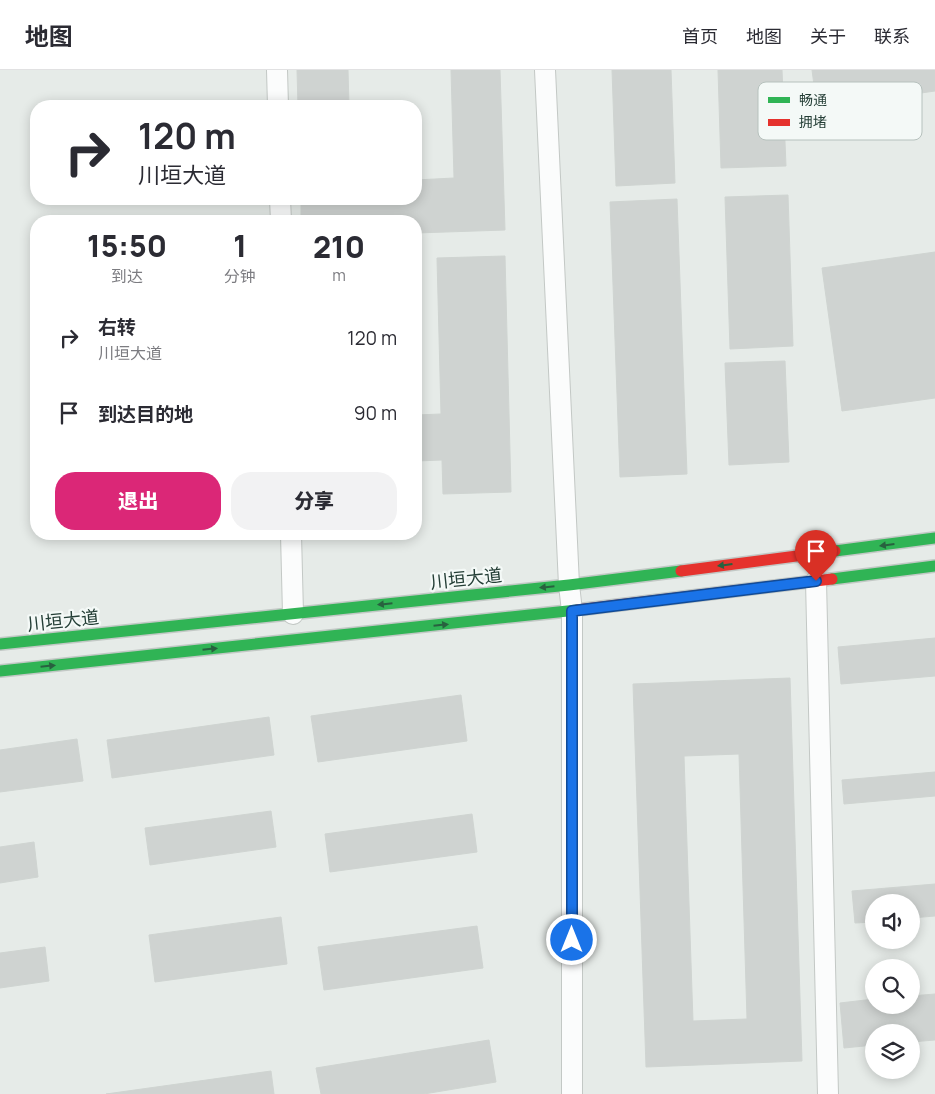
<!DOCTYPE html>
<html lang="zh">
<head>
<meta charset="utf-8">
<style>
	body { margin:0; font-family:Manrope,"Noto Sans SC",sans-serif; background:#f2f2f3; color:#2b2b33; height:100vh; display:flex; flex-direction:column; font-size:19px; white-space:nowrap }
	* { box-sizing:border-box; margin:0 }
	p { font-size:16px; color:#7c7c81 }
	.icon { flex:none; width:28px; height:28px; fill:none; stroke:currentColor; stroke-width:2; stroke-linecap:round; stroke-linejoin:round }
	.map { position:relative; flex:1; overflow:hidden }
	.sheet { position:absolute; left:30px; top:145px; width:392px; height:325px; display:flex; flex-direction:column; background:#fff; border-radius:20px; box-shadow:0 2px 12px #0003 }
	.sheet>* { flex:none }
	.banner { position:absolute; left:30px; top:30px; width:392px; height:105px; border-radius:20px; box-shadow:0 2px 12px #0003; background:#fff; color:#2b2b33; overflow:hidden }
	.controls { position:absolute; left:865px; top:824px; display:grid; gap:10px }
	.controls a { display:grid; place-items:center; width:55px; height:55px; border-radius:50%; background:#fff; box-shadow:0 2px 12px #0003; font-size:25px }
	.pin { position:absolute; display:grid; place-items:center; width:42px; height:42px; color:#fff; margin:-51px -21px; border-radius:50% 50% 50% 0; rotate:-45deg; box-shadow:0 0 5px #0007 }
	.pin .icon { rotate:45deg }
	.me { position:absolute; width:55px; margin:-28px; rotate:0deg; stroke-linejoin:round; filter:drop-shadow(0 0 4px #0008) }
	.turn { display:flex; align-items:center; gap:18px; height:105px; padding:0 25px; font-size:22px }
	.turn .icon { width:65px; height:65px; stroke-width:2.5 }
	.turn b { display:block; font-size:35px; line-height:42px }
	.eta { display:flex; justify-content:space-evenly; align-items:center; height:85px; text-align:center }
	.eta b { font-size:30px; font-weight:800; line-height:35px }
	.button { display:flex; gap:10px; margin-top:auto; padding:10px 25px }
	.button a { flex:1; height:58px; border-radius:20px; background:#db2777; color:#fff; font-size:20px; font-weight:800; line-height:58px; text-align:center }
	.button a+a { background:#f2f2f3; color:#2b2b33 }
	ul { padding:0; list-style:none }
	li { display:flex; align-items:center; gap:15px; height:75px; padding:0 25px }
	li div { flex:1 }
	li b { display:block; font-size:19px }
	li em { font-style:normal }
	header { display:flex; align-items:center; gap:30px; box-sizing:border-box; height:70px; padding:0 25px; background:#fff; border-bottom:1px solid #e1e1e2 }
	header strong { font-size:24px }
	nav { display:flex; gap:28px; margin-inline-start:auto; font-size:18px }
	.map>svg:first-child { display:block }
</style>
</head>
<body>
<header>
<strong>地图</strong>
<nav><a>首页</a><a>地图</a><a>关于</a><a>联系</a></nav>
</header>
<div class="map">
<svg width="935" height="1024" viewBox="0 0 935 1024">
	<rect width="100%" height="100%" fill="#e6ebe8"/>
	<path fill="#cfd3d1" stroke="#cfd4d1" fill-rule="evenodd" d="M297 0H348L349 36H298Z
		M451 0H500L505 160 416 163V151H301V129H416V110L454 108Z
		M612 0H671L675 113 616 116Z
		M718 0H782L786 96 721 98Z
		M812 0H935V21L817 38Z
		M788 125 793 276 730 279 725 127Z
		M677 129 687 404 620 407 610 132Z
		M935 182V328L842 341 822 198Z
		M505 186 511 422 443 424 442 390 416 391V345L441 344 437 188Z
		M785 291 789 392 729 395 725 293Z
		M935 568V606L841 614 838 577Z
		M790 608 802 991 646 997 633 614ZM739 684 747 949 693 951 684 686Z
		M461 625 467 671 318 692 311 646Z
		M269 647 274 685 112 708 107 670Z
		M77 669 83 711 0 722V680Z
		M935 702V726L844 734 842 710Z
		M271 741 276 777 150 795 145 758Z
		M472 744 477 782 330 802 325 764Z
		M34 772 38 807 0 813V777Z
		M935 814V846L911 848V832H874V852L855 853 852 821Z
		M281 847 287 894 155 912 149 865Z
		M477 856 483 898 324 920 318 877Z
		M45 877 49 911 0 918V883Z
		M935 924V970L911 972V962H874V975L844 978 840 933 874 929V935H911V926Z
		M489 970 496 1012 424 1024H321L316 998Z
		M271 1001 274 1024H106Z"/>
	<g fill="none" stroke-linecap="round" stroke-linejoin="round">
		<defs>
			<path id="street" d="M277 0 278 36
				M545 0 569 515 572 541V1024
				M280 129 281 151
				M291 464 293 544
				M816 511 828 1024"/>
			<path id="fast" d="M835 481 935 468
				M832 509 935 496
				M0 574 569 515 681 501
				M0 601 577 540"/>
			<path id="jam" d="M681 501 835 481
				M577 540 832 509"/>
		</defs>
		<use href="#street" stroke="#c3c8c5" stroke-width="22"/>
		<use href="#fast" stroke="#c2c8c5" stroke-width="14"/>
		<use href="#jam" stroke="#c2c8c5" stroke-width="14"/>
		<use href="#street" stroke="#fbfcfc" stroke-width="20"/>
		<use href="#fast" stroke="#30b455" stroke-width="11"/>
		<use href="#jam" stroke="#e5322d" stroke-width="11"/>
	</g>
	<defs><path id="oneway-solid" d="M-6-.8H1V-3.2L6.5 0L1 3.2V.8H-6Z" transform="scale(1.25)"/></defs>
	<g fill="#28613f">
		<use href="#oneway-solid" transform="translate(887 475) rotate(173)"/>
		<use href="#oneway-solid" transform="translate(725 495) rotate(173)"/>
		<use href="#oneway-solid" transform="translate(547 517) rotate(174)"/>
		<use href="#oneway-solid" transform="translate(385 534) rotate(174)"/>
		<use href="#oneway-solid" transform="translate(441 555) rotate(-6)"/>
		<use href="#oneway-solid" transform="translate(210 579) rotate(-6)"/>
		<use href="#oneway-solid" transform="translate(48 596) rotate(-6)"/>
	</g>
	<g fill="none" stroke-linecap="round" stroke-linejoin="round">
		<defs>
			<path id="route" d="M572 870V541L816 511"/>
		</defs>
		<use href="#route" stroke="#114b97" stroke-width="12"/>
		<use href="#route" stroke="#1a73e8" stroke-width="9"/>
	</g>
	<g text-anchor="middle" dominant-baseline="central" stroke-width="4.5" stroke-linejoin="round" paint-order="stroke">
		<g font-size="18" fill="#243e36" stroke="#f4f9f7">
			<text transform="translate(466 508) rotate(-6)">川垣大道</text>
			<text transform="translate(63 550) rotate(-6)">川垣大道</text>
		</g>
	</g>
	<rect x="758" y="12" width="164" height="58" rx="8" fill="#f4f9f7" stroke="#b6c1bd" stroke-width="1"/>
	<rect x="768" y="27" width="22" height="6" fill="#30b455"/>
	<rect x="768" y="49" width="22" height="7" fill="#e5322d"/>
	<g font-size="14" fill="#243e36">
		<text x="799" y="35">畅通</text>
		<text x="799" y="57">拥堵</text>
	</g>
</svg>
<div class="controls">
<a><svg class="icon" aria-label="sound" viewBox="0 0 24 24"><path d="M4 9h4l5-4v14l-5-4H4zM17 9q2 3 0 6"/></svg></a>
<a><svg class="icon" aria-label="search" viewBox="0 0 24 24"><circle cx="10" cy="10" r="6"/><path d="M15 15l6 6"/></svg></a>
<a><svg class="icon" aria-label="layers" viewBox="0 0 24 24"><path d="M12 4l9 5-9 5-9-5zM3 14l9 5 9-5"/></svg></a>
</div>
<div class="pin" style="left:816px;top:511px;background:#d93025"><svg class="icon" aria-label="arrive" viewBox="0 0 24 24"><path d="M6 21V4h12l-3 4 3 4H6"/></svg></div>
<svg class="me" style="left:572px;top:870px" viewBox="-20 -20 40 40"><circle r="17" fill="#1a73e8" stroke="#fff" stroke-width="3"/><path d="M0-11L8 9 0 5-8 9z" fill="#fff"/></svg>
<div class="banner">
<div class="turn"><svg class="icon" aria-label="right" viewBox="0 0 24 24"><path d="M7 20v-9h11M14 6l5 5-5 5"/></svg><div><b>120 m</b>川垣大道</div></div>
</div>
<section class="sheet">
<div class="eta">
<div><b>15:50</b><p>到达</p></div>
<div><b>1</b><p>分钟</p></div>
<div><b>210</b><p>m</p></div>
</div>
<ul>
<li><svg class="icon" aria-label="right" viewBox="0 0 24 24"><path d="M7 20v-9h11M14 6l5 5-5 5"/></svg><div><b>右转</b><p>川垣大道</p></div><em>120 m</em></li>
<li><svg class="icon" aria-label="arrive" viewBox="0 0 24 24"><path d="M6 21V4h12l-3 4 3 4H6"/></svg><div><b>到达目的地</b></div><em>90 m</em></li>
</ul>
<div class="button"><a>退出</a><a>分享</a></div>
</section>
</div>
</body>
</html>
